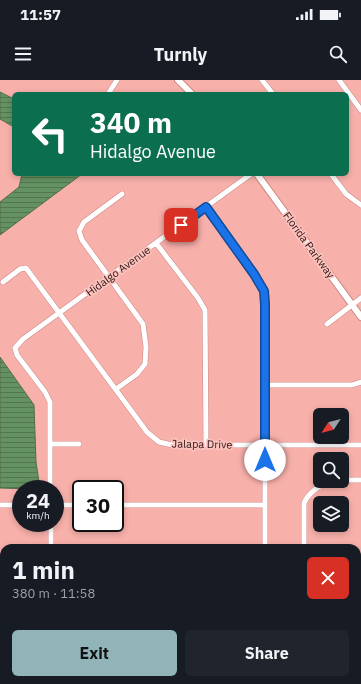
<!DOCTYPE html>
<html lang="en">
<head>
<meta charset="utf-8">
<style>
	body { margin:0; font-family:"IBM Plex Sans",sans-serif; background:#20242c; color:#f1f3f6; height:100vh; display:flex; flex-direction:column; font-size:15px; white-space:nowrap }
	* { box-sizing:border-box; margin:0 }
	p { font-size:13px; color:#9ea1a6 }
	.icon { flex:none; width:22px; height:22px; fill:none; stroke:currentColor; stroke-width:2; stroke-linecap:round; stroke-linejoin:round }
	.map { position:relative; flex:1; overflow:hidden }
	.side { position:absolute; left:0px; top:464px; width:361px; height:140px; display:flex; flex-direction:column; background:#171b24; border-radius:12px 12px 0 0; box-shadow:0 2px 6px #0003 }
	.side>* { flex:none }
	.guide { position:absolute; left:12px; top:12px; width:337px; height:84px; border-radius:6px; box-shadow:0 2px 6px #0003; background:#0b6e4f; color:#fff; overflow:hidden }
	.needle { width:26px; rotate:234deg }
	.fabs { position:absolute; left:313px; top:328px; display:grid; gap:8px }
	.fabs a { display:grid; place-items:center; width:36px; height:36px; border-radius:6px; background:#171b24; box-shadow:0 2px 6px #0003; font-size:20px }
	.speed { position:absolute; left:12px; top:400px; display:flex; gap:8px; font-size:20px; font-weight:700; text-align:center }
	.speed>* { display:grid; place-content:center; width:52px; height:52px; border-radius:50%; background:#171b24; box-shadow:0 2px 6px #0003; line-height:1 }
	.speed small { font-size:10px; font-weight:400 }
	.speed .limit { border:2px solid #111; border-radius:6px; background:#fff; color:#111 }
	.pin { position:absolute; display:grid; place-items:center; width:34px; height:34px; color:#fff; margin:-17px; border-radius:8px; box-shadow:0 2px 6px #0006 }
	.me { position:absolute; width:44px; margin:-22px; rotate:0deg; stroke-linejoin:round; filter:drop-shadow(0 0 3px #0008) }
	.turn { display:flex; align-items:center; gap:14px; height:84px; padding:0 12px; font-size:18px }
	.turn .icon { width:52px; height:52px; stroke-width:2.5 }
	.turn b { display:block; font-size:28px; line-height:34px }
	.round { display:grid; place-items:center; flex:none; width:42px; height:42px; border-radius:6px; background:#20242c }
	.head { display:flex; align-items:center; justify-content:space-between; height:68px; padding:0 12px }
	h1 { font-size:24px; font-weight:700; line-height:30px }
	.cta { display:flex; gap:8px; margin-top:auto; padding:8px 12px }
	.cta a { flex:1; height:46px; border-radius:6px; background:#91b4b9; color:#111; font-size:16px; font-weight:700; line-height:46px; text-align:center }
	.cta a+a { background:#20242c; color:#f1f3f6 }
	.status { display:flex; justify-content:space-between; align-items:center; height:28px; padding:0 20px; background:#171b24; direction:ltr }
	.status svg { height:11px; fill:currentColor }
	header { display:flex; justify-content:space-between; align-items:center; height:52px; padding:0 12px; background:#171b24; font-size:18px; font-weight:700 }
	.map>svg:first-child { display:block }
</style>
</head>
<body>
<div class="status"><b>11:57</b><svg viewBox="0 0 49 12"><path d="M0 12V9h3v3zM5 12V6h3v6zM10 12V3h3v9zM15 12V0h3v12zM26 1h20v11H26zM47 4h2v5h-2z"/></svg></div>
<header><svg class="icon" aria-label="menu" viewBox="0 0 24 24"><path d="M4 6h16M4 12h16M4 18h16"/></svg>Turnly<svg class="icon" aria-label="search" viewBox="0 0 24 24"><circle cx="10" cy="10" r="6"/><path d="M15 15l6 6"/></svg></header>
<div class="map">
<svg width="361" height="604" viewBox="0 0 361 604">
	<defs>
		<pattern id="water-rules" width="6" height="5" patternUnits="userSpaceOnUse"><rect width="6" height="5" fill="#649262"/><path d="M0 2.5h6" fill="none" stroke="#537650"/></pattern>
	</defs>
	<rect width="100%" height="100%" fill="#f8b0ab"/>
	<path fill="url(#water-rules)" stroke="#546c4b" d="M0 12 14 19V47L0 39Z
		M22 94H82L0 155V122L19 107Z
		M0 277 34 325 36 382 39 402 32 409 0 408Z"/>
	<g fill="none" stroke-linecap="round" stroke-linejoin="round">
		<defs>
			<path id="minor" d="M262 0 273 14
				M339 0 361 30
				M108 14 117 0
				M331 94 346 114 361 125
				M206 127 254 195 263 211 265 224V468
				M156 163 198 218 205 230 206 365
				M3 202 20 189 26 188 147 352 159 362 172 365H361
				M327 244 361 218
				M265 305H352L361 302
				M116 309 137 294 145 284 146 267 143 244 82 160 79 151 84 142 122 114
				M50 364H79
				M342 400H361
				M50 409V322L45 312 17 275 15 268 23 259 251 94
				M0 425H21
				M55 425H81
				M115 425H265
				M51 443V468
				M304 468V423C308 413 319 406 328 401
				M0 484H4
				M0 545H4
				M305 600 311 604
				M279 604 281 600"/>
			<path id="tertiary" d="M178 0 192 14
				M257 94 361 237"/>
		</defs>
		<use href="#minor" stroke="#cb8783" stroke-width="6"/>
		<use href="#tertiary" stroke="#cb8783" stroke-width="8"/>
		<use href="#minor" stroke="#fff" stroke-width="5"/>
		<use href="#tertiary" stroke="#fff" stroke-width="6"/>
	</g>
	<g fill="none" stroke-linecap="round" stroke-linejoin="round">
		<defs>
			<path id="route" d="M181 145 206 127 254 194 264 211 265 224V380"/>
		</defs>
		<use href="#route" stroke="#114b97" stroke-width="10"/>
		<use href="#route" stroke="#1a73e8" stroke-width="7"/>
	</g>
	<g text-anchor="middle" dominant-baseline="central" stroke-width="3.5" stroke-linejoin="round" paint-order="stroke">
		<g font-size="11" fill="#2f1514" stroke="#fcc2bd">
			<text transform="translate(309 165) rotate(54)">Florida Parkway</text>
			<text transform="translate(118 191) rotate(-36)">Hidalgo Avenue</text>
			<text transform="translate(202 364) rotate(1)">Jalapa Drive</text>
		</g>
	</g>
</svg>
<div class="fabs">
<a><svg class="needle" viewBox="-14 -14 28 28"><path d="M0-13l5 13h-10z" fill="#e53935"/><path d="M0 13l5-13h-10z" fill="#9ea1a6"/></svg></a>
<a><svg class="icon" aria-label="search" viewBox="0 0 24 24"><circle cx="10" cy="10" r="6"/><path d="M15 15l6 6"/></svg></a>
<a><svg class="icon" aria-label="layers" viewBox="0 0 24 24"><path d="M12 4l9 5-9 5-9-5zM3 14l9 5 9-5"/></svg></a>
</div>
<div class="speed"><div>24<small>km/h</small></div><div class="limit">30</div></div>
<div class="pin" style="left:181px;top:145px;background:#d93025"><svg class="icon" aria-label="arrive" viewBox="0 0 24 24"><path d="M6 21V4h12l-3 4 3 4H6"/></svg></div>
<svg class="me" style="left:265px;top:380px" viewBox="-20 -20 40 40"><circle r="19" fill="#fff"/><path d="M0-13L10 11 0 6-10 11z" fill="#1a73e8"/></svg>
<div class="guide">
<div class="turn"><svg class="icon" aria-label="left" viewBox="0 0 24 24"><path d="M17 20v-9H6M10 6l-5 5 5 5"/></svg><div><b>340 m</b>Hidalgo Avenue</div></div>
</div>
<section class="side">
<div class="head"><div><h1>1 min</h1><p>380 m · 11:58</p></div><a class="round" style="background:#d93025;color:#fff"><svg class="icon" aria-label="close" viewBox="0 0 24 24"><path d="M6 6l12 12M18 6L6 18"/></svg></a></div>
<div class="cta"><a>Exit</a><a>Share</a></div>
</section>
</div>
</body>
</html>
